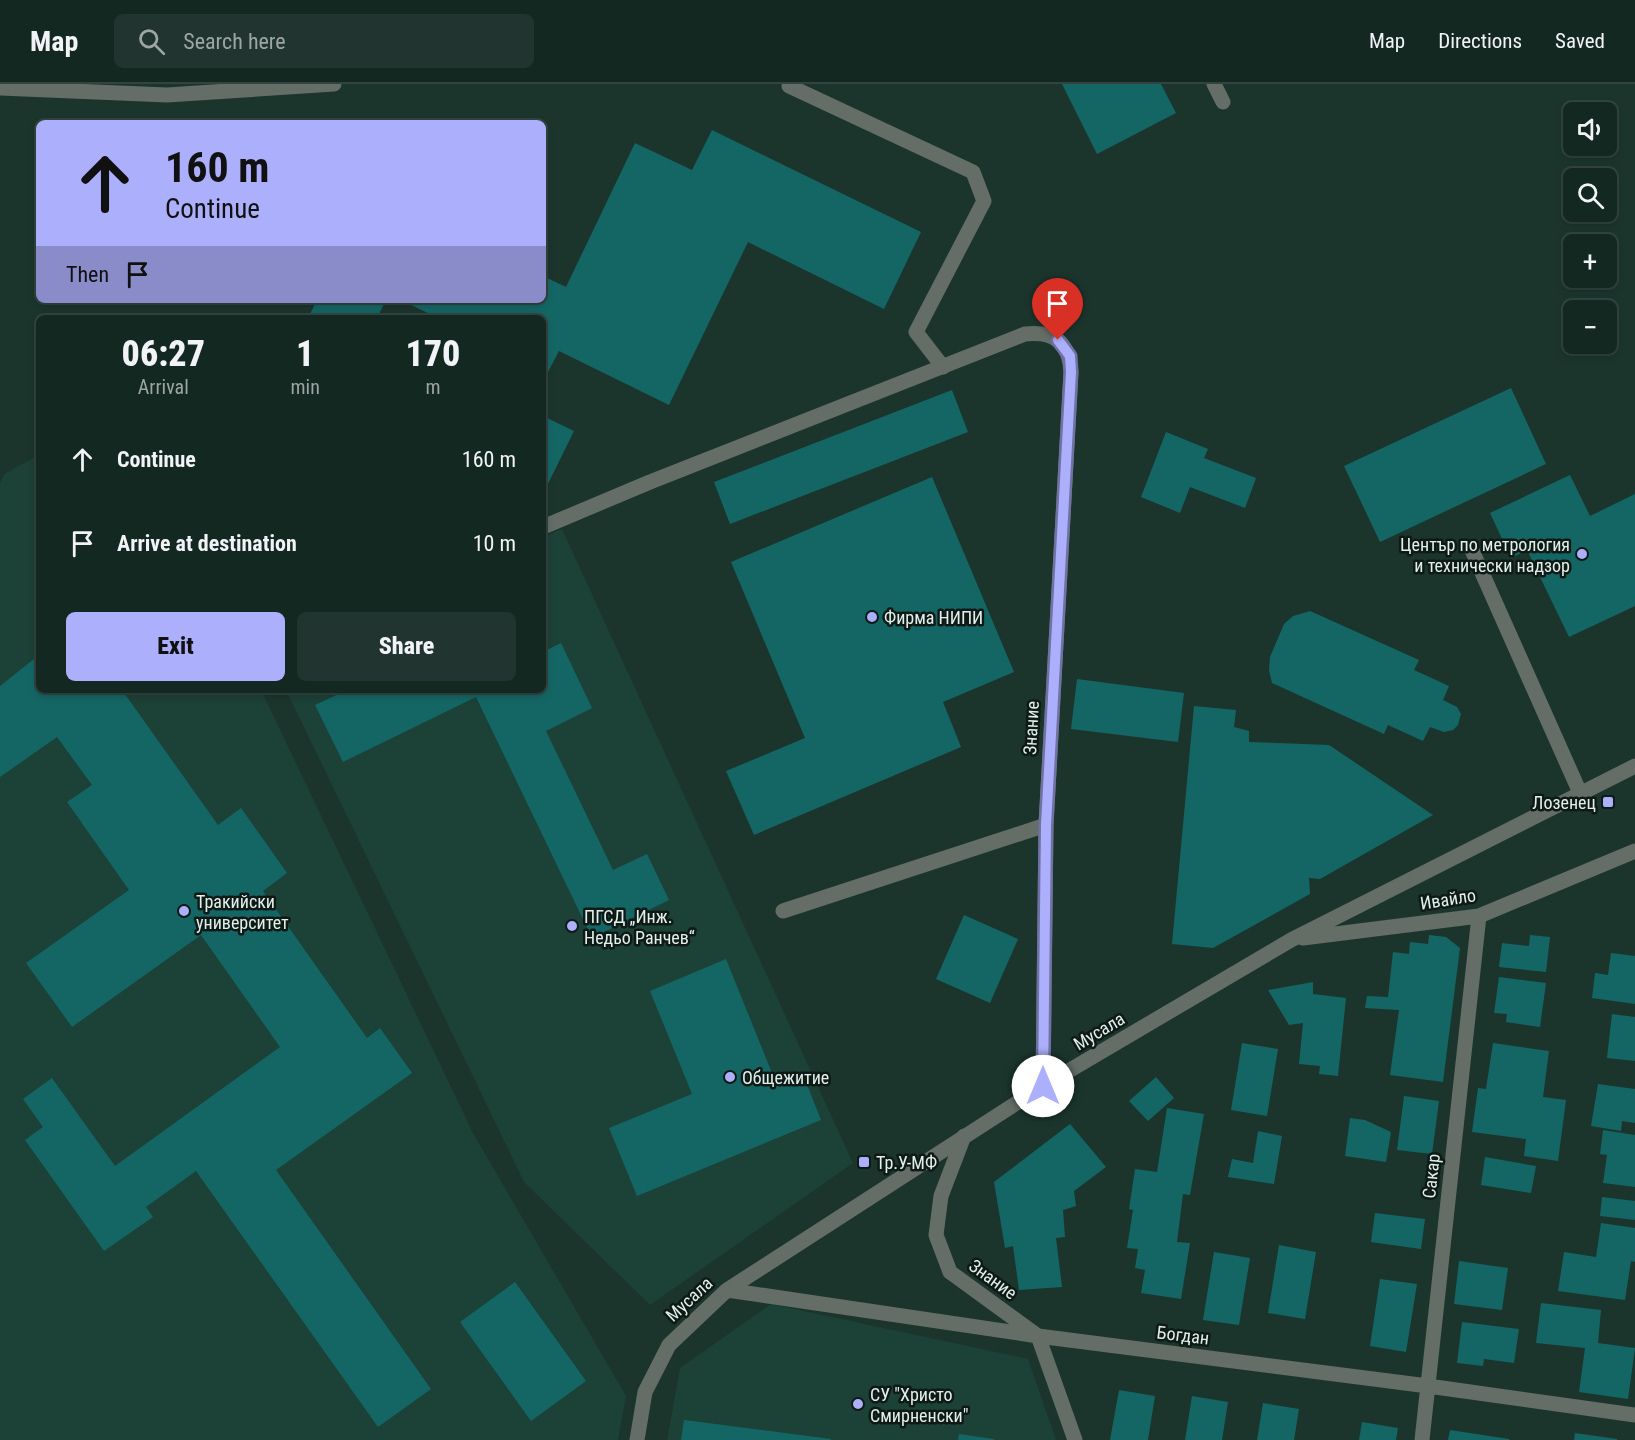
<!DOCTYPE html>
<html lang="en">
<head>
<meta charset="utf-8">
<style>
	body { margin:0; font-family:"Roboto Condensed",sans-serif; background:#21342f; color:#f1f3f6; height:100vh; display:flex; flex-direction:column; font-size:22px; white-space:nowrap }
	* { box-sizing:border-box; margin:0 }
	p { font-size:20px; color:#9da6a5 }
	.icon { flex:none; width:33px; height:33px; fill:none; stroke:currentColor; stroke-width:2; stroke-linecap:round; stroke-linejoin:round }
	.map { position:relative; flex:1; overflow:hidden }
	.side { position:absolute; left:36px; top:231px; width:510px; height:378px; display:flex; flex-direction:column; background:#142822; border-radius:9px; box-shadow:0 3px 9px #0003,0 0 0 2px #334440 }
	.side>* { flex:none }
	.hud { position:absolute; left:36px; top:36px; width:510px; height:183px; border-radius:9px; box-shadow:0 3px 9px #0003,0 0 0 2px #334440; background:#acaffb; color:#111; overflow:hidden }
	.controls { position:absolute; left:1563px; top:18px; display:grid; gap:12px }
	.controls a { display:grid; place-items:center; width:54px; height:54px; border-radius:9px; background:#142822; box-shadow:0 3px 9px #0003,0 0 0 2px #334440; font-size:30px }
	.pin { position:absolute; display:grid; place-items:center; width:51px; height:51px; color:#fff; margin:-62px -26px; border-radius:50% 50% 50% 0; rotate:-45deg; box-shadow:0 0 6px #0007 }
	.pin .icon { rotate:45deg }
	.me { position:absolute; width:66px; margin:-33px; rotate:0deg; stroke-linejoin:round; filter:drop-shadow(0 0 4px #0008) }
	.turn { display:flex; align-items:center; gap:21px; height:126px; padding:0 30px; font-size:27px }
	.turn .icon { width:78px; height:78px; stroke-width:2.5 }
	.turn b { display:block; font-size:42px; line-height:51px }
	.then { display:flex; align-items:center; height:57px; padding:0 30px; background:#0003; gap:12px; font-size:22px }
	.eta { display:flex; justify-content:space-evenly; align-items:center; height:102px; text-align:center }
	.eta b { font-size:36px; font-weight:800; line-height:42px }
	.cta { display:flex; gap:12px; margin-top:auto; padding:12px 30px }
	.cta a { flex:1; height:69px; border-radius:9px; background:#acaffb; color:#111; font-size:24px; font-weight:800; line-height:69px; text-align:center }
	.cta a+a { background:#21342f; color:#f1f3f6 }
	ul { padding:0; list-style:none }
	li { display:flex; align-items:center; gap:18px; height:84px; padding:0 30px }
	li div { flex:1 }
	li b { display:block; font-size:22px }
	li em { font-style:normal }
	header { display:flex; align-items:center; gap:36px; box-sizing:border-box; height:84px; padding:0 30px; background:#142822; border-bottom:2px solid #334440 }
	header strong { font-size:28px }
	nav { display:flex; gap:33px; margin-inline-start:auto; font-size:21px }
	.search { width:420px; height:54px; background:#21342f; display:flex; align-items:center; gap:15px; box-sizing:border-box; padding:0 21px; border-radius:9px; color:#9da6a5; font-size:22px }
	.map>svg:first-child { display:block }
</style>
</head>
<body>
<header>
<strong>Map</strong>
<div class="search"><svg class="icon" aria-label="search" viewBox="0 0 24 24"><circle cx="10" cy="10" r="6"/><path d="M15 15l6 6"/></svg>Search here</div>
<nav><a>Map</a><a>Directions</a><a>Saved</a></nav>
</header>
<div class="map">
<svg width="1635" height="1356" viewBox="0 0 1635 1356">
	<rect width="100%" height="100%" fill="#1b352d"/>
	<path fill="#1c4137" d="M39 371V606H261L473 1049 626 1312 618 1356H0V400L4 390Z
		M562 445 853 1079 650 1221 524 1098 286 606H543V453Z
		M771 1220 1028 1275 1056 1356H667L680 1284Z"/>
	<path fill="#146665" d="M1062 0H1161L1176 29 1097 70Z
		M712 46 921 148 884 225 748 158 669 321 559 267 548 288 543 285V234H438L401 216H543V192L566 203 635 59 692 86Z
		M317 216H386L377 234H308Z
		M1511 304 1546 380 1380 458 1344 382Z
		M952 306 968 348 730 440 714 398Z
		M543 332 574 347 543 410Z
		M1166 348 1208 365 1204 374 1256 394 1245 424 1190 403 1180 429 1141 413Z
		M1570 391 1590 432 1635 410V522L1569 553 1527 466 1511 474 1490 429Z
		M932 393 1014 588 943 618 961 663 754 751 726 687 805 654 731 478Z
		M1310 527 1419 576 1414 586 1449 602 1443 616 1457 623 1461 630 1458 641 1453 646 1444 648 1430 643 1423 657 1388 641 1384 650 1272 599 1269 586 1270 573 1284 540 1293 532Z
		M561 559 592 624 546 647 613 786 647 770 669 816 592 854 476 613 343 678 315 621 347 606H543V568Z
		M39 571V606H122L218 741 241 724 287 789 263 807 367 954 380 944 412 989 276 1086 431 1305 378 1343 196 1087 146 1123 153 1133 104 1167 25 1056 43 1043 23 1015 52 994 115 1082 280 963 201 851 72 943 26 879 129 806 67 718 92 701 57 653 0 693V602Z
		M1077 595 1184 609 1178 658 1071 645Z
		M1194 622 1236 626 1234 643 1249 647V658L1329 661 1433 731 1320 795 1309 794 1310 810 1213 864 1172 860Z
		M964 831 1018 855 990 919 936 895Z
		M1429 851 1446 853 1460 864 1443 998 1390 991 1399 926 1365 924 1367 912 1388 913 1393 868 1409 870 1410 858 1428 860Z
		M1530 851 1550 853 1546 888 1499 883 1502 859 1529 862Z
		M1611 869 1635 872V920L1592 914 1595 889 1608 891Z
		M726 875 776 999 802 988 821 1036 637 1112 609 1044 692 1010 650 907Z
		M1499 893 1546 899 1540 943 1506 938 1507 930 1494 929Z
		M1313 898V910L1346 914 1338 992 1319 990 1320 982 1299 980 1303 939 1289 941 1268 906Z
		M1612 930 1635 933V977L1607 974Z
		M1242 959 1278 965 1267 1032 1231 1026Z
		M1493 959 1549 967 1543 1013 1566 1016 1558 1077 1524 1072 1526 1055 1472 1048 1478 1004 1486 1005Z
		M1156 993 1174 1014 1148 1037 1129 1017Z
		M1598 1000 1635 1005V1039L1622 1037 1621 1047 1591 1042Z
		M1404 1012 1439 1017 1432 1070 1397 1066Z
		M1167 1024 1204 1030 1190 1111 1183 1110 1177 1158 1190 1159 1181 1215 1141 1209 1145 1186 1135 1184 1138 1165 1127 1164 1133 1126 1129 1125 1135 1085 1157 1088Z
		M1350 1034 1365 1036 1391 1048 1386 1078 1345 1072Z
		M1070 1040 1106 1083 1074 1107 1076 1122 1063 1126 1065 1153 1056 1154 1062 1203 1019 1206 1013 1162 1005 1164 994 1098Z
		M1603 1046 1635 1051V1103L1603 1099 1607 1071 1600 1070Z
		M1258 1047 1282 1052 1274 1100 1228 1093 1232 1075 1253 1079Z
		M1485 1073 1536 1082 1531 1109 1481 1101Z
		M1602 1113 1635 1117V1136L1600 1132Z
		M1375 1129 1425 1135 1421 1165 1371 1158Z
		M1601 1139 1635 1144V1178L1631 1177 1625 1216 1558 1207 1564 1168 1596 1173Z
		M1279 1161 1316 1168 1305 1235 1268 1229Z
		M1214 1168 1250 1174 1239 1241 1203 1236Z
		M1459 1177 1508 1184 1502 1226 1454 1220Z
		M1380 1195 1417 1200 1406 1268 1370 1262Z
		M515 1198 586 1297 531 1337 460 1238Z
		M1541 1219 1601 1226 1598 1259 1635 1264 1628 1315 1579 1308 1585 1264 1536 1259Z
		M1462 1238 1519 1245 1514 1279 1484 1275 1483 1282 1457 1279Z
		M1119 1306 1155 1312 1148 1356H1110Z
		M1192 1312 1228 1318 1222 1356H1185Z
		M1263 1319 1299 1325 1294 1356H1257Z
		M684 1336 831 1355 830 1356H681Z
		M1362 1338 1398 1344 1396 1356H1359Z
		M1450 1346 1509 1355V1356H1448Z
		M1575 1349 1617 1355V1356H1574Z
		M959 1350 994 1355V1356H958Z"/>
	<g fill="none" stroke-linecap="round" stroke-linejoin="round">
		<path stroke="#646d66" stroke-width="15" d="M1214 0 1223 18
			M789 2 973 88 984 117 916 248 943 283
			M1471 464 1581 711"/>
		<path stroke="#646d66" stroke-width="15" d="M543 443 650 398 1025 250C1054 247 1069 258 1071 288L1046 741 1043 1002
			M783 827 1046 741
			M1303 854 1479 832 1635 767
			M964 1052 941 1112 936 1151 950 1188 1038 1252 1075 1356
			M727 1206 1038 1252 1428 1302 1635 1331
			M637 1356 645 1308 669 1261 727 1206 1043 1002 1291 856 1635 682
			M1422 1356 1479 832"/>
		<path stroke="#646d66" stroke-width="15" d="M0 4 167 11 334 0"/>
	</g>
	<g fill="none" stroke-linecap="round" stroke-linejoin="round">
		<defs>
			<path id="route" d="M1043 1002 1046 741 1071 288 1070 272 1058 256"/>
		</defs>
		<use href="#route" stroke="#7072a3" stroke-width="15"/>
		<use href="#route" stroke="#acaffb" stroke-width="10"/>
	</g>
	<g fill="#acaffb" stroke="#0f1a17" stroke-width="2">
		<circle cx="1582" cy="470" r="6"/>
		<circle cx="872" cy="533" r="6"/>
		<rect x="1602" y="712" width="12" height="12" rx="3"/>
		<circle cx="184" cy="827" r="6"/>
		<circle cx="572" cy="842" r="6"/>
		<circle cx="730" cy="993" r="6"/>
		<rect x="858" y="1072" width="12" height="12" rx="3"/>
		<circle cx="858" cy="1320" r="6"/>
	</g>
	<g text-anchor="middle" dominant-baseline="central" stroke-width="5" stroke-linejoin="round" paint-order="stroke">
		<g font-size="18" fill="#e0f0ea" stroke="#0f1a17" text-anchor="start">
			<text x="1570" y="460" text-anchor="end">Център по метрология<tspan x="1570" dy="21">и технически надзор</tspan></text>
			<text x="884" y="533">Фирма НИПИ</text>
			<text x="1596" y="718" text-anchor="end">Лозенец</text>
			<text x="196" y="817">Тракийски<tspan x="196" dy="21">университет</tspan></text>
			<text x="584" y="832">ПГСД „Инж.<tspan x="584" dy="21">Недьо Ранчев“</tspan></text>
			<text x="742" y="993">Общежитие</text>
			<text x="876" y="1078">Тр.У-МФ</text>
			<text x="870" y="1310">СУ "Христо<tspan x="870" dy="21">Смирненски"</tspan></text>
		</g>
		<g font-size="18" fill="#e0f0ea" stroke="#0f1a17">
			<text transform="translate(1031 644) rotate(-87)">Знание</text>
			<text transform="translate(1448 815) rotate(-9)">Ивайло</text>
			<text transform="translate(1099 947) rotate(-31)">Мусала</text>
			<text transform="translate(1431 1092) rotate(-84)">Сакар</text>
			<text transform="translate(993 1195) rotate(36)">Знание</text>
			<text transform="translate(689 1215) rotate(-43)">Мусала</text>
			<text transform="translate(1183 1251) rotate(7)">Богдан</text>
		</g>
	</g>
</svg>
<div class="controls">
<a><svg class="icon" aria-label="sound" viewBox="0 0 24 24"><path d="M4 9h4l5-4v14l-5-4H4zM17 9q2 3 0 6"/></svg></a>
<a><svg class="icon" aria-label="search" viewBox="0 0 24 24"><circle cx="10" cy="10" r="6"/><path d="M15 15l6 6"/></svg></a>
<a>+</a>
<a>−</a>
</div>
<div class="pin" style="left:1058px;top:256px;background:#d93025"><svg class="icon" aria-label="arrive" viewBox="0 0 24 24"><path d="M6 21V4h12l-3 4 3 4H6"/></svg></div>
<svg class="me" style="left:1043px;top:1002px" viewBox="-20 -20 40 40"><circle r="19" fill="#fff"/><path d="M0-13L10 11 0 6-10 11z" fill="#acaffb"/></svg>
<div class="hud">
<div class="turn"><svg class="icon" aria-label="ahead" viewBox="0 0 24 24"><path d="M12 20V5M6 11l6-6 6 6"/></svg><div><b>160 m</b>Continue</div></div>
<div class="then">Then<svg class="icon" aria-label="arrive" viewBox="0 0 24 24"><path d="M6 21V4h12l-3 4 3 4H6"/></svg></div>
</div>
<section class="side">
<div class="eta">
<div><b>06:27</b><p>Arrival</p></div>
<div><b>1</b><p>min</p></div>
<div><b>170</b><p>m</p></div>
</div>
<ul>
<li><svg class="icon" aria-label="ahead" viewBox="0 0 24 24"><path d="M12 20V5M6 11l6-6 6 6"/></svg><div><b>Continue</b></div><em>160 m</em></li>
<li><svg class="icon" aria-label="arrive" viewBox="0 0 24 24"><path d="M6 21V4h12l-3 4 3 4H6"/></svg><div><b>Arrive at destination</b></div><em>10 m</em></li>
</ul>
<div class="cta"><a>Exit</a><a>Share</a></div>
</section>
</div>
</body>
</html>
